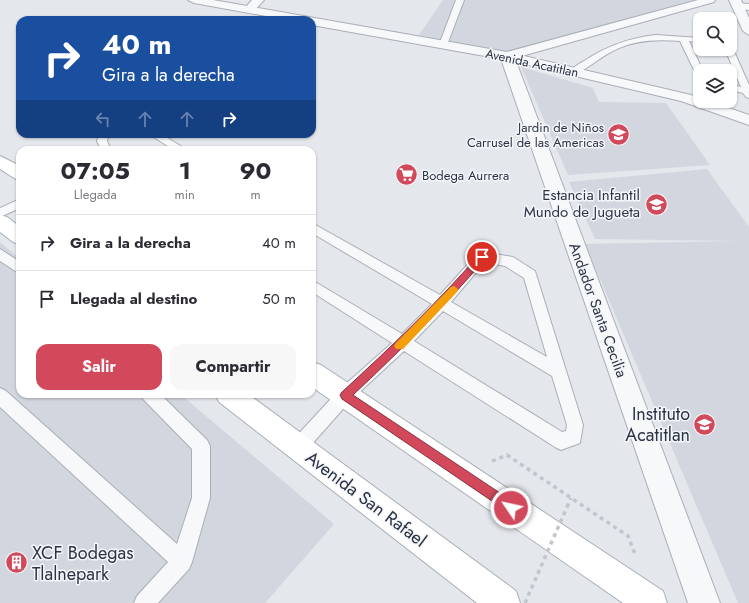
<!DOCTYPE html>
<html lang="es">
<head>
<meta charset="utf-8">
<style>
	body { margin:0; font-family:Jost,sans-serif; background:#f7f7f7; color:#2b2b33; height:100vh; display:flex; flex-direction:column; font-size:15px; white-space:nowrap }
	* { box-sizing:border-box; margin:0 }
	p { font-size:13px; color:#7c7c81 }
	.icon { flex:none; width:22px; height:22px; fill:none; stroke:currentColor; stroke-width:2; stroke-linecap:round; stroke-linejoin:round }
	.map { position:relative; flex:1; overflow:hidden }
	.details { position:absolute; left:16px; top:146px; width:300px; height:252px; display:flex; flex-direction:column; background:#fff; border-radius:12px; box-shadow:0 1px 3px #0004 }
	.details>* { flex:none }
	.banner { position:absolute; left:16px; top:16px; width:300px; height:122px; border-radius:12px; box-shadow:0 1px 3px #0004; background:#1a4fa0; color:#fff; overflow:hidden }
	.buttons { position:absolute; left:693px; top:12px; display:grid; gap:8px }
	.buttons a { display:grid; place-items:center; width:44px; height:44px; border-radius:8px; background:#fff; box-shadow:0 1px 3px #0004; font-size:20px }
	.pin { position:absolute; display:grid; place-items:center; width:34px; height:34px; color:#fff; margin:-17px; border:2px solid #fff; border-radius:50%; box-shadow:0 1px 4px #0007 }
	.me { position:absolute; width:44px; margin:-22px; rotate:304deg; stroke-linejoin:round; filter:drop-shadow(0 0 3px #0008) }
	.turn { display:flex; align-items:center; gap:14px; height:84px; padding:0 20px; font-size:18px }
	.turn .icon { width:52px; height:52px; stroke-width:2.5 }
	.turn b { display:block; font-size:28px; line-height:34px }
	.lanes { display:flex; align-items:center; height:38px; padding:0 20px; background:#0003; justify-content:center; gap:20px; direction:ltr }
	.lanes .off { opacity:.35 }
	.eta { display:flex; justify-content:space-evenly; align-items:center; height:68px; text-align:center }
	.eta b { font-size:24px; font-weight:700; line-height:28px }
	.action { display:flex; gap:8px; margin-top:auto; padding:8px 20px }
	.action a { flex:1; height:46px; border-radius:12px; background:#d1495b; color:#fff; font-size:16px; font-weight:700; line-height:46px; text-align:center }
	.action a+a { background:#f7f7f7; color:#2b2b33 }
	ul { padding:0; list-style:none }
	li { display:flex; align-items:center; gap:12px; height:56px; padding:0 20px; border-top:1px solid #e1e1e2 }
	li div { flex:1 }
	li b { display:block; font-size:15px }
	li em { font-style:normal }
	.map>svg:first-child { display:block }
</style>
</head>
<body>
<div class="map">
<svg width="749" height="603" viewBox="0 0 749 603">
	<rect width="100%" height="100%" fill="#e4e7ec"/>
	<path fill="#d2d6de" d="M443 0H695L509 53 419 35Z
		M521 67 593 88 599 102 666 103 710 165 568 175Z
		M707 169 749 227V603H738L585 244 740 241 595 239 569 182Z
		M0 242 20 259V394H180L334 524 265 603H0Z"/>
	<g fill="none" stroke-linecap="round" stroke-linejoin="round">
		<defs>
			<path id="service" d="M456 0H464L447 45 440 47 439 45Z
				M656 35 700 38V42L689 41 703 71H700V77L696 74 680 41C656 39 632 40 611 52 602 56 579 76 571 74L570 72C573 67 579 64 584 61 607 46 629 38 656 35Z
				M730 47 733 49 749 85V98L746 97 743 93 730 90V84L741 87 725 49H730Z
				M99 134H109L107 141 111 150H101L97 141Z
				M149 134H161L187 150H174Z
				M20 199V208L0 217V208Z
				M312 223 440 295 477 254 482 252 513 257 535 271 583 425 580 443 561 450 555 447 404 351 351 400 304 453 298 456 292 453 289 447 292 441 339 390 392 343 312 292V280L402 334 432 304 312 233ZM485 262 505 266 524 278 547 357 451 302ZM443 311 552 376 567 425 566 431 562 432 414 341Z
				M0 249 20 262V274L0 261Z
				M0 388 6 391 177 544 192 498V449L143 399 141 394H160L207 440 210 446V498L192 562 189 569 158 603H134L137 596 168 562 0 407Z"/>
			<path id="pedestrian" d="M698 0H715L714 2 511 59 507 60 501 56 503 53Z
				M738 3 749 4V10L734 8 733 6 734 4Z"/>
			<path id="minor" d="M252 0H264L254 11H246L244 9Z
				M507 52 512 53 514 56 720 603H688L500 56 502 53Z"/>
			<path id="tertiary" d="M188 0H213L507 52 691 95 700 98V101H709L749 115V125L681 101 507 60 312 25V20H288L194 3Z
				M729 0H741L749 18V35L743 31Z"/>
			<path id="secondary" d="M0 156 20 166V180L14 178 0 169Z
				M0 215 7 217 20 227V244L13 242 0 232Z
				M312 362 321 365 663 591 667 603H623L312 387Z
				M215 394H248L516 591 520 603H477L219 402Z"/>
		</defs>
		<use href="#service" stroke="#a9aeb7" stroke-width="2"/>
		<use href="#pedestrian" stroke="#a9aeb7" stroke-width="2"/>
		<use href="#minor" stroke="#a9aeb7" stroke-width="2"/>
		<use href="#tertiary" stroke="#a9aeb7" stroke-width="2"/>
		<use href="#secondary" stroke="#a9aeb7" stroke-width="2"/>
		<path stroke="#c2c5cb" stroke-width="3.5" stroke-dasharray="4 4" stroke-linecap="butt" d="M492 461 507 455 628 536 635 554
			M567 507 571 498"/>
		<use href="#service" fill="#f7f8fa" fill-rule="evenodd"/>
		<use href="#pedestrian" fill="#f7f8fa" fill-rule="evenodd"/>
		<use href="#minor" fill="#f7f8fa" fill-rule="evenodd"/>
		<use href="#tertiary" fill="#f7f8fa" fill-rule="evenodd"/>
		<use href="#secondary" fill="#fff" fill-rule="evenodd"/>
		<path stroke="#c2c5cb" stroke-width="3.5" stroke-dasharray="4 4" stroke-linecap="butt" d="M525 603 567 507"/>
	</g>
	<path fill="#d1495b" stroke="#882f3b" d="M482 254 486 257 485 259C443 308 400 351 353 395L515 503 517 508 515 512 511 514 342 399 340 395 342 392C391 347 435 305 479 255Z"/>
	<path fill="#f59e0b" d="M454 286 458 289 457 292 403 349H396L394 346 396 343 451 287Z"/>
	<defs>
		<symbol id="school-disc" viewBox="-11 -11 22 22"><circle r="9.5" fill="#d1495b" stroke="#f4f6f9"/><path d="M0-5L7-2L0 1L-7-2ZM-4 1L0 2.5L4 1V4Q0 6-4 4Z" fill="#fff"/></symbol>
		<symbol id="supermarket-disc" viewBox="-11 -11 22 22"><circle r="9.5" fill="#d1495b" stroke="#f4f6f9"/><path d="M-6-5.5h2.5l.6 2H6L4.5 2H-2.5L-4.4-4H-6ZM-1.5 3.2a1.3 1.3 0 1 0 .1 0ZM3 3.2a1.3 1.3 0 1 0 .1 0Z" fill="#fff"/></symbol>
		<symbol id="building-disc" viewBox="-11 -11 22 22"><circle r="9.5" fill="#d1495b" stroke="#f4f6f9"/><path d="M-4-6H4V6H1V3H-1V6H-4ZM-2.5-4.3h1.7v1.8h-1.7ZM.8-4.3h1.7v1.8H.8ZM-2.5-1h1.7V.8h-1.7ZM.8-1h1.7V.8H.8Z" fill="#fff"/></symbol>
	</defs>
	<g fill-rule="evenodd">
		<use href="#school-disc" x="606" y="122" width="25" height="25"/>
		<use href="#supermarket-disc" x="394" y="162" width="25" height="25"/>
		<use href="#school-disc" x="644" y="192" width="25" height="25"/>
		<use href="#school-disc" x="692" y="412" width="25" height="25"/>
		<use href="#building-disc" x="4" y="550" width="25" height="25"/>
	</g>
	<g text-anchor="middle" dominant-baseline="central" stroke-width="3" stroke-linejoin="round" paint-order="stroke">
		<g font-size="13" fill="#2b3445" stroke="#f4f6f9">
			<text transform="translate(532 63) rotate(12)">Avenida Acatitlan</text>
		</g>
		<g font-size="13" fill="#2b3445" stroke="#f4f6f9" text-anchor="end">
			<text x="604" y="127">Jardin de Niños<tspan x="604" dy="15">Carrusel de las Americas</tspan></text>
			<text x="422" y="175" text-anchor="start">Bodega Aurrera</text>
		</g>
		<g font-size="15" fill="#2b3445" stroke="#f4f6f9" text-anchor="end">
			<text x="640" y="195">Estancia Infantil<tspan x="640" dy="17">Mundo de Jugueta</tspan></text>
		</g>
		<g font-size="15" fill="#2b3445" stroke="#f4f6f9">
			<text transform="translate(598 310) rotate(70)">Andador Santa Cecilia</text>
		</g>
		<g font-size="18" fill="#2b3445" stroke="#f4f6f9" text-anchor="end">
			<text x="690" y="414">Instituto<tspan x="690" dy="21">Acatitlan</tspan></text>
			<text x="32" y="553" text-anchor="start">XCF Bodegas<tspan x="32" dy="21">Tlalnepark</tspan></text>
		</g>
		<g font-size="18" fill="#2b3445" stroke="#f4f6f9">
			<text transform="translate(366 499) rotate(37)">Avenida San Rafael</text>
		</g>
	</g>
</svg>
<div class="buttons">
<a><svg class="icon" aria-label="search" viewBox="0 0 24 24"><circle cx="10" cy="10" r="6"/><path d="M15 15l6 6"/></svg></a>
<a><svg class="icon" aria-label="layers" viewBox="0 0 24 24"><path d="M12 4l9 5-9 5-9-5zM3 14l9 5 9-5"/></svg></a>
</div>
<div class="pin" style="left:482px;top:257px;background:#d93025"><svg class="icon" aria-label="arrive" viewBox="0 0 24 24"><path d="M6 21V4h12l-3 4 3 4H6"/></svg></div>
<svg class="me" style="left:511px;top:508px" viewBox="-20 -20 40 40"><circle r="17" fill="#d1495b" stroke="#fff" stroke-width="3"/><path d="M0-11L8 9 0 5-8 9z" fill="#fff"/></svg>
<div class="banner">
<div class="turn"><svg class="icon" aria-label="right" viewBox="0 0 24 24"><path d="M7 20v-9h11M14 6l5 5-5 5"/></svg><div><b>40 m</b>Gira a la derecha</div></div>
<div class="lanes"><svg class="icon off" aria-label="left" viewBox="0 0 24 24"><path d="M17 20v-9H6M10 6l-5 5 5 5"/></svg><svg class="icon off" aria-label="ahead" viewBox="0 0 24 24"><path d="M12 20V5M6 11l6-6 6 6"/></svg><svg class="icon off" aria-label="ahead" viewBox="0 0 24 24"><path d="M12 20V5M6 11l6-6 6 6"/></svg><svg class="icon" aria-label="right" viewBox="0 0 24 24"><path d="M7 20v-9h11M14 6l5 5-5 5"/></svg></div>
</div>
<section class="details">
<div class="eta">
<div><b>07:05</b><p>Llegada</p></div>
<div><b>1</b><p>min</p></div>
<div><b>90</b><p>m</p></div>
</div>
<ul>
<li><svg class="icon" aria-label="right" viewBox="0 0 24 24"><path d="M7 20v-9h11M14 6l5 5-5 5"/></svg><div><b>Gira a la derecha</b></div><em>40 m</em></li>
<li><svg class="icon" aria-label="arrive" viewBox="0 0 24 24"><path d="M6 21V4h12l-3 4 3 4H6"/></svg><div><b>Llegada al destino</b></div><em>50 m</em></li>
</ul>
<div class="action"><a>Salir</a><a>Compartir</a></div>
</section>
</div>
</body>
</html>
